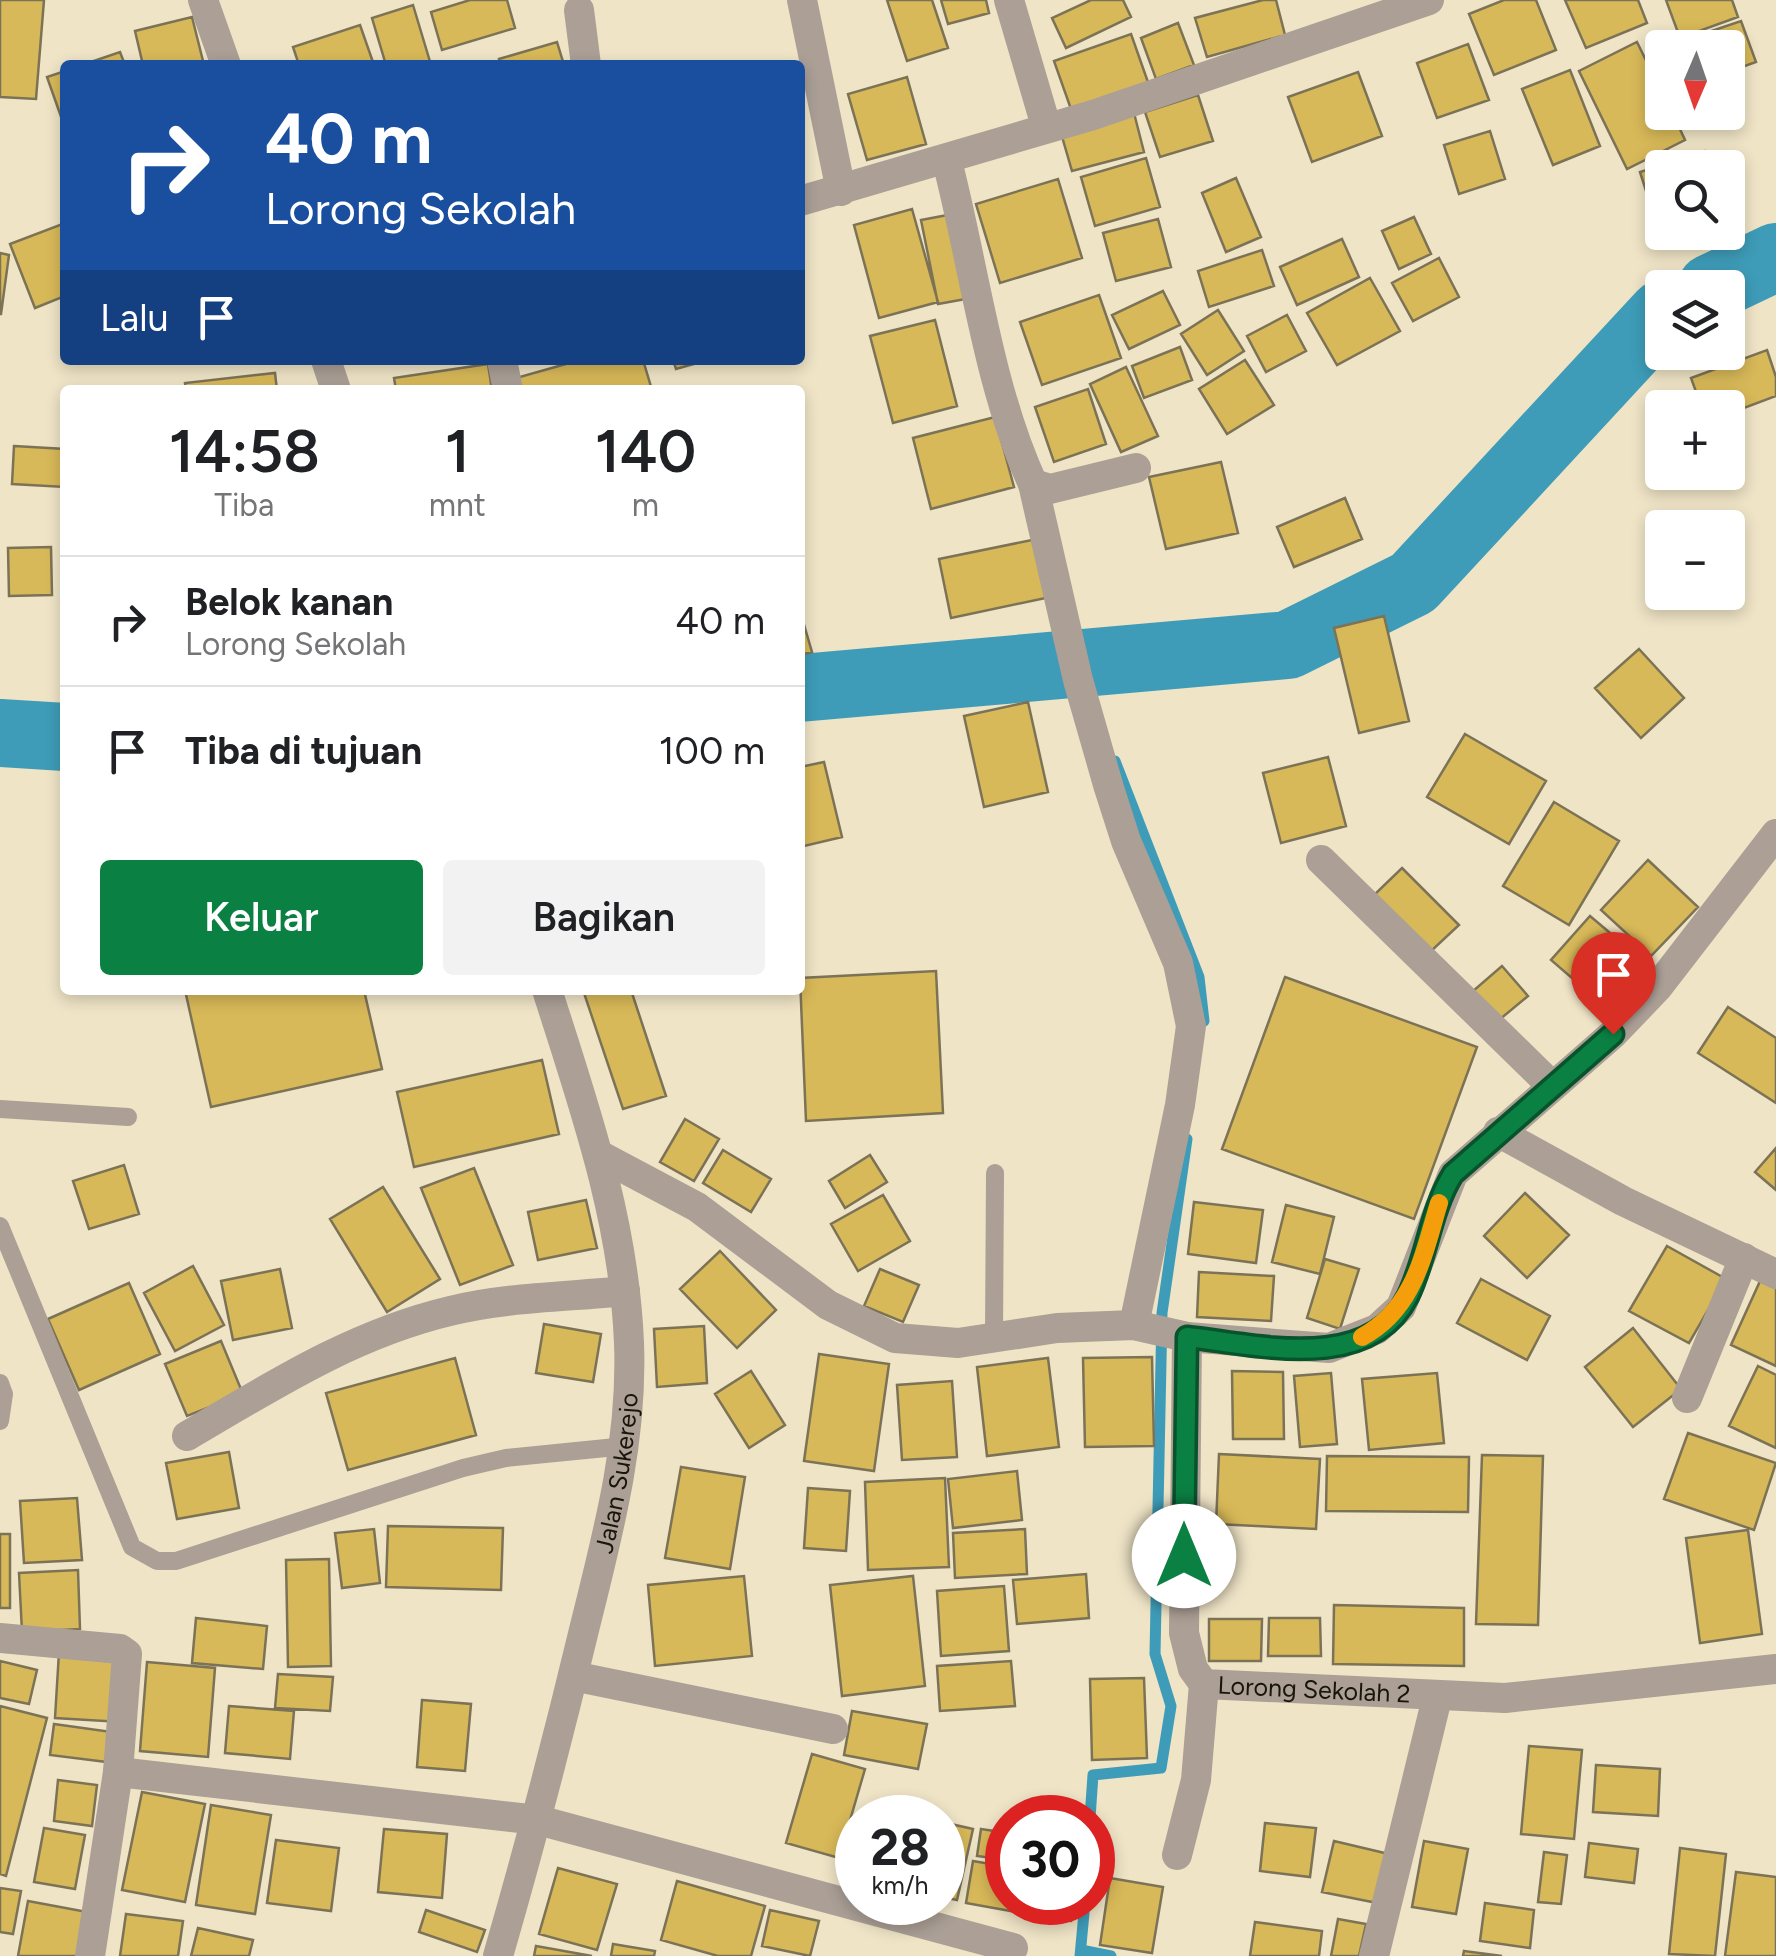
<!DOCTYPE html>
<html lang="id">
<head>
<meta charset="utf-8">
<style>
	body { margin:0; font-family:Figtree,sans-serif; background:#f2f2f2; color:#202124; height:100vh; display:flex; flex-direction:column; font-size:38px; white-space:nowrap }
	* { box-sizing:border-box; margin:0 }
	p { font-size:32px; color:#757577 }
	.icon { flex:none; width:55px; height:55px; fill:none; stroke:currentColor; stroke-width:2; stroke-linecap:round; stroke-linejoin:round }
	.map { position:relative; flex:1; overflow:hidden }
	.side { position:absolute; left:60px; top:385px; width:745px; height:610px; display:flex; flex-direction:column; background:#fff; border-radius:10px; box-shadow:0 5px 15px #0003 }
	.side>* { flex:none }
	.guide { position:absolute; left:60px; top:60px; width:745px; height:305px; border-radius:10px; box-shadow:0 5px 15px #0003; background:#1a4fa0; color:#fff; overflow:hidden }
	.needle { width:65px; rotate:182deg }
	.tools { position:absolute; left:1645px; top:30px; display:grid; gap:20px }
	.tools a { display:grid; place-items:center; width:100px; height:100px; border-radius:10px; background:#fff; box-shadow:0 5px 15px #0003; font-size:50px }
	.speed { position:absolute; left:835px; top:1795px; display:flex; gap:20px; font-size:50px; font-weight:700; text-align:center }
	.speed>* { display:grid; place-content:center; width:130px; height:130px; border-radius:50%; background:#fff; box-shadow:0 5px 15px #0003; line-height:1 }
	.speed small { font-size:25px; font-weight:400 }
	.speed .limit { border:15px solid #d22; background:#fff; color:#111 }
	.pin { position:absolute; display:grid; place-items:center; width:85px; height:85px; color:#fff; margin:-102px -42px; border-radius:50% 50% 50% 0; rotate:-45deg; box-shadow:0 0 10px #0007 }
	.pin .icon { rotate:45deg }
	.me { position:absolute; width:110px; margin:-55px; rotate:0deg; stroke-linejoin:round; filter:drop-shadow(0 0 8px #0008) }
	.turn { display:flex; align-items:center; gap:35px; height:210px; padding:0 40px; font-size:45px }
	.turn .icon { width:130px; height:130px; stroke-width:2.5 }
	.turn b { display:block; font-size:70px; line-height:85px }
	.then { display:flex; align-items:center; height:95px; padding:0 40px; background:#0003; gap:20px; font-size:38px }
	.eta { display:flex; justify-content:space-evenly; align-items:center; height:170px; text-align:center }
	.eta b { font-size:60px; font-weight:600; line-height:70px }
	.cta { display:flex; gap:20px; margin-top:auto; padding:20px 40px }
	.cta a { flex:1; height:115px; border-radius:10px; background:#0b8043; color:#fff; font-size:40px; font-weight:600; line-height:115px; text-align:center }
	.cta a+a { background:#f2f2f2; color:#202124 }
	ul { padding:0; list-style:none }
	li { display:flex; align-items:center; gap:30px; height:130px; padding:0 40px; border-top:2px solid #e0e0e0 }
	li div { flex:1 }
	li b { display:block; font-size:38px }
	li em { font-style:normal }
	.map>svg:first-child { display:block }
</style>
</head>
<body>
<div class="map">
<svg width="1776" height="1956" viewBox="0 0 1776 1956">
	<rect width="100%" height="100%" fill="#efe4c6"/>
	<g fill="none" stroke-linecap="round" stroke-linejoin="round">
		<path stroke="#3e9cb8" stroke-width="11" d="M1115 761 1199 977 1204 1021
			M1090 1818 1093 1775 1161 1768 1171 1706 1155 1654 1162 1313 1187 1139
			M1081 1950 1111 1956
			M1080 1956 1085 1902"/>
		<path stroke="#3e9cb8" stroke-width="68" d="M1711 288 1776 257
			M800 688 1288 645 1413 583 1662 314
			M0 733 65 737"/>
	</g>
	<path fill="#d8b959" stroke="#7c7357" stroke-width="2.5" d="M0 0H44L36 99 0 97Z
		M470 0H507L515 28 442 50 431 12Z
		M887 0H932L948 48 907 61Z
		M941 0H986L989 13 948 24Z
		M1091 0H1123L1131 17 1066 48 1052 18Z
		M1263 0H1276L1285 35 1207 57 1195 18Z
		M1504 0H1536L1556 50 1494 75 1469 14Z
		M1565 0H1638L1647 23 1586 48Z
		M1666 0H1732L1738 17 1680 38Z
		M413 5 431 65H386L372 18Z
		M192 17 204 65H143L135 31Z
		M1741 21 1756 62 1728 72V48L1667 46Z
		M1178 23 1194 65 1156 79 1141 38Z
		M360 25 374 65H299L293 47Z
		M1131 34 1149 85 1072 112 1054 61Z
		M557 42 564 65H500L499 59Z
		M1637 42 1662 93V112H1672L1685 140 1627 169 1579 71Z
		M1468 44 1489 100 1437 118 1417 63Z
		M120 52 125 65H82Z
		M1570 70 1600 146 1553 165 1522 89Z
		M65 71V128L47 77Z
		M1358 72 1382 136 1312 162 1288 97Z
		M907 77 926 144 867 160 848 94Z
		M1198 95 1213 141 1160 157 1145 112Z
		M1134 113 1144 152 1072 171 1061 133Z
		M1490 131 1505 179 1459 194 1444 145Z
		M1705 151 1710 168H1662V213L1654 216 1640 172Z
		M1146 158 1160 207 1095 226 1081 177Z
		M1236 178 1261 237 1226 252 1202 193Z
		M1058 179 1082 258 1000 283 976 204Z
		M912 209 938 302 879 318 854 225Z
		M953 214 971 298 938 304 921 220Z
		M1414 217 1431 254 1399 269 1382 231Z
		M1158 219 1171 267 1116 281 1103 233Z
		M65 223V296L35 308 10 244Z
		M1342 239 1359 277 1297 305 1280 267Z
		M1262 250 1274 286 1209 307 1198 271Z
		M0 253 9 255 1 314H0Z
		M1439 258 1459 297 1413 321 1392 283Z
		M1370 278 1400 331 1337 365 1307 313Z
		M1163 291 1180 325 1129 349 1112 315Z
		M1099 295 1121 358 1042 385 1020 322Z
		M1218 310 1244 351 1207 375 1181 334Z
		M1287 315 1306 351 1266 372 1247 336Z
		M935 320 957 406 893 423 870 336Z
		M1180 347 1192 380 1144 398 1132 366Z
		M1767 350 1776 377V396L1728 414V408H1702L1691 378Z
		M580 360H643L652 390H512L509 380Z
		M673 360H708L676 369Z
		M1245 360 1274 405 1227 434 1199 389Z
		M488 364 492 390H396L394 378Z
		M1126 367 1158 436 1121 452 1090 384Z
		M275 373 277 390H186L185 383Z
		M1088 389 1106 444 1054 462 1035 407Z
		M995 417 1014 487 931 509 913 438Z
		M14 446 65 449V487L12 484Z
		M1221 462 1238 533 1166 549 1149 477Z
		M1345 498 1362 539 1294 567 1277 527Z
		M1042 538 1055 596 951 618 939 559Z
		M51 547 52 595 9 596 8 548Z
		M800 611 812 652 800 655Z
		M1384 616 1409 721 1359 733 1334 628Z
		M1639 649 1684 698 1641 738 1595 688Z
		M1028 702 1048 792 984 807 964 716Z
		M1465 734 1546 781 1509 844 1427 797Z
		M1328 757 1346 826 1281 843 1263 773Z
		M824 762 842 837 800 847V767Z
		M1554 802 1619 841 1569 925 1503 886Z
		M1648 860 1698 907 1651 956 1601 910Z
		M1402 868 1459 925 1429 953 1373 896Z
		M1590 916 1648 965 1609 1010 1551 960Z
		M1502 966 1528 996 1499 1020 1473 991Z
		M936 971 943 1113 806 1121 800 978Z
		M1285 977 1477 1047 1414 1219 1222 1149Z
		M185 990H364L382 1069 211 1107Z
		M583 990H631L666 1096 623 1109Z
		M1728 1007 1776 1038V1103L1698 1053Z
		M542 1060 559 1134 414 1167 397 1092Z
		M685 1119 719 1139 694 1181 660 1162Z
		M1776 1148V1190L1755 1172Z
		M723 1150 771 1179 751 1212 703 1183Z
		M870 1155 887 1182 845 1208 829 1181Z
		M124 1165 139 1214 89 1229 73 1181Z
		M474 1168 513 1265 460 1285 421 1188Z
		M383 1187 440 1279 387 1312 330 1219Z
		M1525 1193 1569 1235 1527 1278 1484 1236Z
		M883 1195 910 1241 858 1271 831 1224Z
		M586 1200 597 1248 538 1260 528 1212Z
		M1194 1202 1263 1210 1256 1263 1188 1254Z
		M1286 1205 1334 1217 1320 1274 1272 1262Z
		M1667 1246 1726 1279 1689 1343 1629 1311Z
		M720 1251 776 1310 737 1348 680 1289Z
		M1325 1259 1359 1269 1340 1329 1307 1318Z
		M193 1266 224 1325 175 1351 144 1293Z
		M280 1269 292 1328 233 1340 221 1281Z
		M880 1269 919 1285 903 1322 864 1306Z
		M1199 1272 1274 1276 1271 1321 1197 1317Z
		M1481 1279 1550 1316 1527 1360 1457 1323Z
		M1761 1279 1776 1286V1366L1731 1345Z
		M129 1283 160 1354 79 1390 48 1319Z
		M544 1324 601 1334 593 1382 536 1373Z
		M704 1326 707 1383 657 1387 654 1329Z
		M1633 1328 1681 1389 1633 1427 1585 1367Z
		M221 1341 243 1394 187 1416 165 1364Z
		M819 1354 889 1364 874 1471 804 1461Z
		M1152 1357 1154 1446 1085 1447 1083 1358Z
		M455 1358 476 1435 348 1470 326 1393Z
		M1048 1358 1059 1447 987 1456 977 1367Z
		M1758 1366 1776 1375V1448L1729 1426Z
		M751 1371 785 1425 749 1448 715 1394Z
		M1232 1371 1283 1372 1284 1439H1233Z
		M1331 1373 1337 1444 1300 1447 1294 1376Z
		M1437 1373 1444 1443 1369 1450 1362 1379Z
		M952 1381 957 1457 902 1460 897 1385Z
		M1688 1433 1776 1463 1754 1530 1664 1499Z
		M229 1452 239 1508 177 1519 166 1463Z
		M1219 1454 1320 1459 1316 1529 1216 1524Z
		M1482 1455 1543 1456 1538 1625 1476 1624Z
		M1327 1456 1469 1457 1468 1512 1326 1511Z
		M681 1467 745 1477 730 1569 665 1558Z
		M1017 1471 1022 1520 953 1528 948 1479Z
		M945 1478 949 1567 868 1570 865 1482Z
		M808 1488 850 1491 846 1551 804 1548Z
		M77 1498 82 1560 24 1563 20 1501Z
		M388 1526 503 1528 501 1590 386 1587Z
		M374 1529 380 1583 342 1588 335 1533Z
		M1025 1529 1027 1574 955 1578 953 1533Z
		M1748 1530 1762 1634 1700 1643 1686 1538Z
		M0 1534H10V1608H0Z
		M329 1559 331 1666 288 1667 286 1560Z
		M78 1570 80 1629 22 1632 19 1573Z
		M1086 1574 1089 1618 1017 1624 1013 1580Z
		M744 1576 752 1656 655 1666 648 1585Z
		M913 1576 925 1686 842 1696 830 1585Z
		M1004 1586 1009 1651 941 1656 937 1591Z
		M1334 1605 1464 1608V1666L1333 1664Z
		M196 1618 267 1626 263 1669 192 1663Z
		M1269 1618H1320L1321 1656H1268Z
		M1209 1619H1262L1261 1661H1209Z
		M59 1652 125 1656 121 1722 55 1718Z
		M0 1661 37 1670 29 1704 0 1698Z
		M1011 1661 1015 1706 940 1711 937 1666Z
		M147 1662 215 1668 208 1757 140 1751Z
		M278 1674 333 1677 330 1711 275 1708Z
		M1144 1678 1147 1758 1092 1760 1090 1679Z
		M422 1700 471 1704 465 1771 417 1767Z
		M0 1706 47 1718 6 1876 0 1874Z
		M229 1706 294 1711 290 1759 225 1753Z
		M852 1711 927 1724 918 1769 844 1755Z
		M54 1724 119 1733 115 1763 50 1755Z
		M1529 1746 1582 1750 1574 1839 1521 1834Z
		M812 1754 865 1769 839 1858 786 1843Z
		M1596 1765 1660 1769 1658 1816 1593 1812Z
		M58 1780 97 1785 92 1826 54 1821Z
		M142 1792 205 1804 185 1902 122 1890Z
		M211 1805 271 1815 255 1914 196 1905Z
		M885 1809 922 1818H883Z
		M942 1822 973 1829 957 1900 942 1897Z
		M1265 1823 1316 1828 1310 1877 1260 1871Z
		M44 1828 85 1835 75 1889 34 1882Z
		M384 1829 447 1834 442 1898 378 1892Z
		M981 1829 1008 1833V1860L977 1856Z
		M276 1840 339 1848 331 1911 267 1903Z
		M1334 1841 1393 1855 1382 1904 1322 1892Z
		M1424 1841 1468 1849 1456 1914 1412 1907Z
		M1589 1843 1638 1849 1634 1883 1585 1877Z
		M1680 1848 1726 1854 1715 1956 1669 1954Z
		M1544 1852 1567 1855 1561 1904 1538 1902Z
		M973 1861 1008 1867V1902H1017L1016 1912 966 1903Z
		M558 1868 617 1884 597 1950 539 1934Z
		M1736 1872 1776 1877V1956H1725Z
		M1110 1878 1163 1887 1152 1953 1100 1945Z
		M677 1881 765 1906 751 1956H718L661 1940Z
		M0 1888 21 1891 13 1934 0 1932Z
		M28 1901 87 1912 79 1956H18Z
		M1029 1902H1072L1071 1921 1027 1917Z
		M1485 1903 1534 1910 1530 1948 1480 1941Z
		M426 1910 485 1930 477 1952 419 1932Z
		M770 1910 819 1921 810 1956 762 1946Z
		M126 1914 183 1921 178 1956H120Z
		M1338 1919 1366 1924 1359 1956H1331Z
		M1255 1922 1322 1931 1319 1956H1250Z
		M198 1928 253 1940 249 1956H191Z
		M613 1944 655 1951 654 1956H611Z
		M536 1946 592 1956H534Z
		M1464 1951 1502 1956H1463Z"/>
	<g fill="none" stroke-linecap="round" stroke-linejoin="round">
		<path stroke="#ab9f96" stroke-width="18" d="M0 1109 128 1117
			M0 1226 132 1547 157 1561H176L463 1468 506 1458 626 1446
			M994 1338 995 1173
			M0 1383 4 1394 0 1421"/>
		<g stroke="#ab9f96" stroke-width="30">
			<path d="M203 0 226 65"/>
			<path d="M802 0 841 191"/>
			<path d="M1009 0 1046 126"/>
			<path d="M579 10 586 65"/>
			<path d="M947 161C974 265 988 387 1033 484L1050 489 1136 468"/>
			<path d="M800 201 1093 115 1429 0"/>
			<path d="M326 360 336 390"/>
			<path d="M502 360 508 390"/>
			<path d="M1033 484 1078 680 1109 788 1126 841 1178 963 1191 1026 1180 1105 1134 1325"/>
			<path d="M1321 860 1551 1085"/>
			<path d="M1498 1132 1623 1201 1776 1274"/>
			<path d="M601 1156 697 1207 828 1305 895 1338 958 1343 1057 1328 1134 1325 1187 1337 1329 1348 1377 1329 1401 1307 1453 1174 1613 1034 1657 988 1776 834"/>
			<path id="s1" d="M1187 1337 1184 1633 1193 1669 1204 1684 1505 1698 1776 1669"/>
			<path d="M1687 1398 1744 1258"/>
			<path d="M187 1436C272 1386 353 1334 450 1311 506 1297 568 1297 625 1291"/>
			<path d="M0 1638 120 1649 127 1654 118 1772 90 1956"/>
			<path d="M573 1676 833 1729"/>
			<path d="M118 1772 538 1820 1013 1948"/>
			<path d="M1177 1855 1196 1780 1204 1684"/>
			<path id="s2" d="M498 1956C529 1849 557 1742 583 1634 607 1537 633 1443 629 1343 624 1219 584 1106 547 990"/>
			<path d="M1374 1956 1437 1698"/>
		</g>
	</g>
	<g fill="none" stroke-linecap="round" stroke-linejoin="round">
		<defs>
			<path id="route" d="M1184 1556 1187 1337C1254 1344 1369 1375 1408 1296 1427 1257 1430 1211 1453 1174L1613 1034"/>
		</defs>
		<use href="#route" stroke="#07532c" stroke-width="25"/>
		<use href="#route" stroke="#0b8043" stroke-width="18"/>
		<path stroke="#f59e0b" stroke-width="18" d="M1362 1337C1414 1309 1423 1256 1439 1203"/>
	</g>
	<g text-anchor="middle" dominant-baseline="central" stroke-width="10" stroke-linejoin="round" paint-order="stroke">
		<g font-size="25" fill="#19150a" stroke="#fff">
			<text stroke="none"><textPath href="#s2" startOffset="498">Jalan Sukerejo</textPath></text>
			<text stroke="none"><textPath href="#s1" startOffset="462">Lorong Sekolah 2</textPath></text>
		</g>
	</g>
</svg>
<div class="tools">
<a><svg class="needle" viewBox="-14 -14 28 28"><path d="M0-13l5 13h-10z" fill="#e53935"/><path d="M0 13l5-13h-10z" fill="#757577"/></svg></a>
<a><svg class="icon" aria-label="search" viewBox="0 0 24 24"><circle cx="10" cy="10" r="6"/><path d="M15 15l6 6"/></svg></a>
<a><svg class="icon" aria-label="layers" viewBox="0 0 24 24"><path d="M12 4l9 5-9 5-9-5zM3 14l9 5 9-5"/></svg></a>
<a>+</a>
<a>−</a>
</div>
<div class="speed"><div>28<small>km/h</small></div><div class="limit">30</div></div>
<div class="pin" style="left:1613px;top:1034px;background:#d93025"><svg class="icon" aria-label="arrive" viewBox="0 0 24 24"><path d="M6 21V4h12l-3 4 3 4H6"/></svg></div>
<svg class="me" style="left:1184px;top:1556px" viewBox="-20 -20 40 40"><circle r="19" fill="#fff"/><path d="M0-13L10 11 0 6-10 11z" fill="#0b8043"/></svg>
<div class="guide">
<div class="turn"><svg class="icon" aria-label="right" viewBox="0 0 24 24"><path d="M7 20v-9h11M14 6l5 5-5 5"/></svg><div><b>40 m</b>Lorong Sekolah</div></div>
<div class="then">Lalu<svg class="icon" aria-label="arrive" viewBox="0 0 24 24"><path d="M6 21V4h12l-3 4 3 4H6"/></svg></div>
</div>
<section class="side">
<div class="eta">
<div><b>14:58</b><p>Tiba</p></div>
<div><b>1</b><p>mnt</p></div>
<div><b>140</b><p>m</p></div>
</div>
<ul>
<li><svg class="icon" aria-label="right" viewBox="0 0 24 24"><path d="M7 20v-9h11M14 6l5 5-5 5"/></svg><div><b>Belok kanan</b><p>Lorong Sekolah</p></div><em>40 m</em></li>
<li><svg class="icon" aria-label="arrive" viewBox="0 0 24 24"><path d="M6 21V4h12l-3 4 3 4H6"/></svg><div><b>Tiba di tujuan</b></div><em>100 m</em></li>
</ul>
<div class="cta"><a>Keluar</a><a>Bagikan</a></div>
</section>
</div>
</body>
</html>
